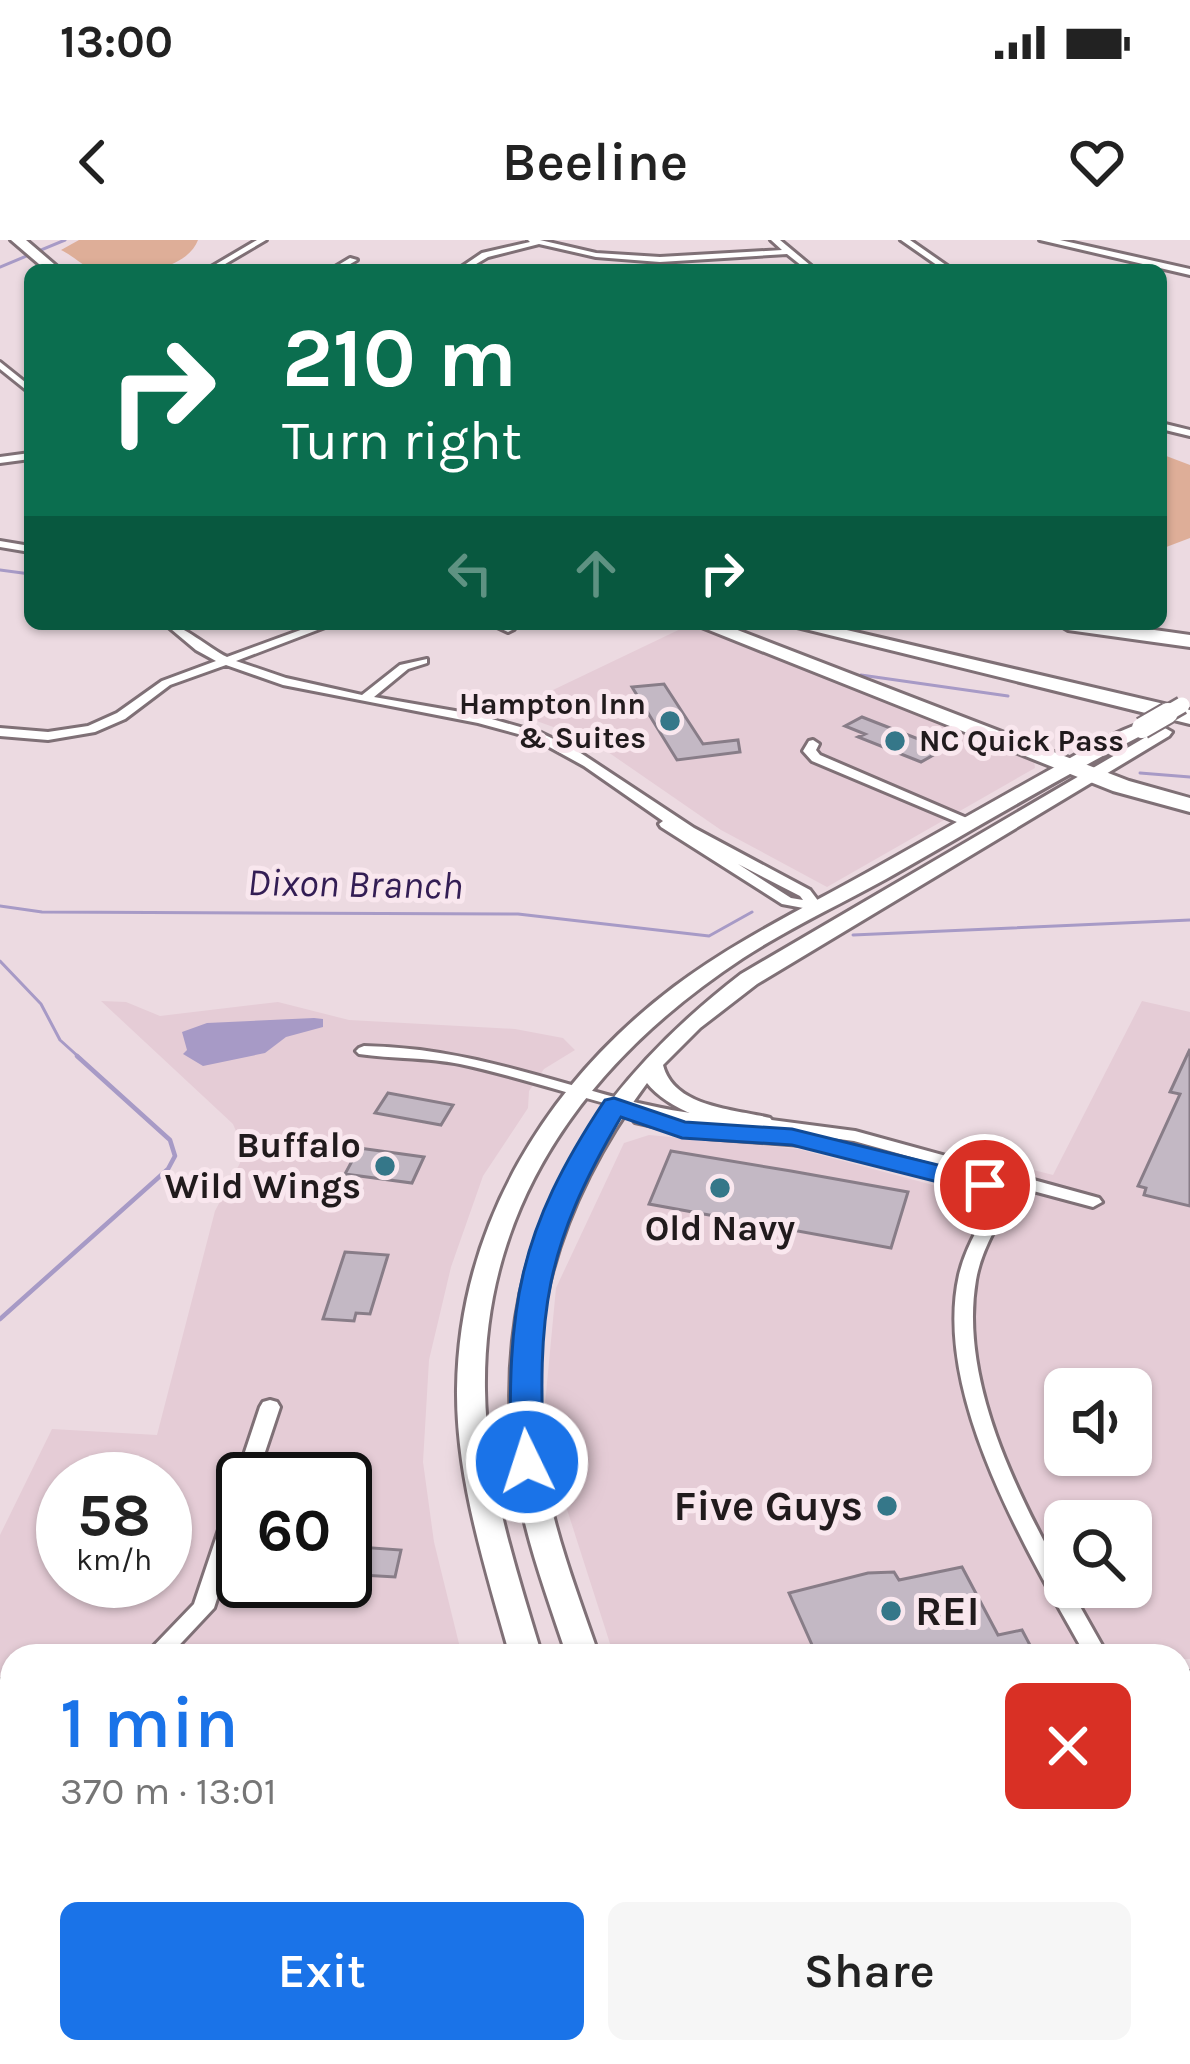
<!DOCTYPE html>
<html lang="en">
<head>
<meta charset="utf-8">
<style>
	body { margin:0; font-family:Karla,sans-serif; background:#f6f6f6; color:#222; height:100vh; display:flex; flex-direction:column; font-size:45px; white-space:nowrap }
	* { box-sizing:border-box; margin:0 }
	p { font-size:39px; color:#767676 }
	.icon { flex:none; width:66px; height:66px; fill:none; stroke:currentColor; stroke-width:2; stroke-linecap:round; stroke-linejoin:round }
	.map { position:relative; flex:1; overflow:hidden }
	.details { position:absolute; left:0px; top:1404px; width:1191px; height:420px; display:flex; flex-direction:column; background:#fff; border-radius:36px 36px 0 0; box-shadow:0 3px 9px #0004 }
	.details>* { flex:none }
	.top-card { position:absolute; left:24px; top:24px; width:1143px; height:366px; border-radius:18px; box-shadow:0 3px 9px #0004; background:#0b6e4f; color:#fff; overflow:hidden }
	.controls { position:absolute; left:1044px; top:1128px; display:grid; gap:24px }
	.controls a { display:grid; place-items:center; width:108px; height:108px; border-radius:18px; background:#fff; box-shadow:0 3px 9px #0004; font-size:60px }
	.speed { position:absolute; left:36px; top:1212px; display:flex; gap:24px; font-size:60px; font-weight:700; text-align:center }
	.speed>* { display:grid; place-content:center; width:156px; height:156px; border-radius:50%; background:#fff; box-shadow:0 3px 9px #0004; line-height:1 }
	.speed small { font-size:30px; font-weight:400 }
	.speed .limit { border:6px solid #111; border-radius:18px; background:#fff; color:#111 }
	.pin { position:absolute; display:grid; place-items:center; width:102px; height:102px; color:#fff; margin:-51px; border:6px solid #fff; border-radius:50%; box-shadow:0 3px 12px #0007 }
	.me { position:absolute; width:132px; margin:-66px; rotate:356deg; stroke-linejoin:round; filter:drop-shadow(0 0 9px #0008) }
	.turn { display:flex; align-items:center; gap:42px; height:252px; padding:0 60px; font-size:54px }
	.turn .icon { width:156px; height:156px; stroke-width:2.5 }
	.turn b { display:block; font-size:84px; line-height:102px }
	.lanes { display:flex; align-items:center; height:114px; padding:0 60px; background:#0003; justify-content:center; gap:60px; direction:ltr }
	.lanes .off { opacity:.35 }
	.round { display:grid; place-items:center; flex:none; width:126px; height:126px; border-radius:18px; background:#f6f6f6 }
	.head { display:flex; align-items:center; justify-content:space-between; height:204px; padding:0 60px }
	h1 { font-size:72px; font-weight:600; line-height:90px; color:#1a73e8 }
	.primary-button { display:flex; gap:24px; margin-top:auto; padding:24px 60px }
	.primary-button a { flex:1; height:138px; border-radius:18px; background:#1a73e8; color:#fff; font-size:48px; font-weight:600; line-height:138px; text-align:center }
	.primary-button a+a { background:#f6f6f6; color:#222 }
	.status { display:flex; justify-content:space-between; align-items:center; height:84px; padding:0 60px; background:#fff; direction:ltr }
	.status svg { height:33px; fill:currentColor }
	header { display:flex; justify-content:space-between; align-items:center; height:156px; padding:0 60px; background:#fff; font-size:54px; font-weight:600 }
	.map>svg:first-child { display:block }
</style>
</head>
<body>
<div class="status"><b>13:00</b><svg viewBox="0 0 49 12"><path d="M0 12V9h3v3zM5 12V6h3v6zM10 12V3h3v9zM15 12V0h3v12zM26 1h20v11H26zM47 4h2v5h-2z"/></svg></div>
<header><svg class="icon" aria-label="back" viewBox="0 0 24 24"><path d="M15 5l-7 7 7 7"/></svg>Beeline<svg class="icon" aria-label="heart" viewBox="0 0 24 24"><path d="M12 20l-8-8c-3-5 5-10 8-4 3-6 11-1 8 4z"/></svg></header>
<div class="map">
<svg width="1190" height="1824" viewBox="0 0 1190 1824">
	<rect width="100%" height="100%" fill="#ecdae1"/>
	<path fill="#e5ccd6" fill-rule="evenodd" d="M691 384 1023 513 1034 520 1035 528 827 647 721 590 592 501 509 471Z
		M101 761 126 762 160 776 278 762 349 780 515 789 563 798 575 810 544 829 529 851 528 868 483 936 451 1027 429 1120 423 1222 434 1302 462 1416H12V1597L0 1596V1295L52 1189 157 1195 215 971 240 923 241 903 233 884ZM63 1239H165V1341H63ZM243 1239H345V1341H243Z
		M1142 761 1190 772V1419L614 1416 547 1207 544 1175 556 1048 624 903 649 895 798 909 978 957 999 921 1053 935ZM1065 1149H1131V1215H1065ZM1065 1281H1131V1347H1065Z
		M1179 1532 1190 1533V1824H1029L1034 1812H1179Z
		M273 1812H568L578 1824H196Z"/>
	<path fill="#deae98" d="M79 0H198C186 32 124 39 94 30 84 27 72 15 61 10Z
		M1161 214 1190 225V298L1161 309Z"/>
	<path fill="#a79ac6" d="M314 778 323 779V787L286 797 265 813 203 826 183 814 187 810 182 792 207 783Z
		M0 1779 12 1781V1812L93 1814 82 1824H0Z"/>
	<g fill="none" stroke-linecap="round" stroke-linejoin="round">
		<path stroke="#a79ac6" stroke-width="3" d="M0 27 65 0
			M0 330 30 334
			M861 435 1008 456
			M1140 533 1190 537
			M0 666 42 672 518 674 709 696 752 672
			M853 695 1190 680
			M0 721 41 764 60 800 81 819"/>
		<path stroke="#a79ac6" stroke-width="4.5" d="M0 1079 168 929 175 916 170 900 77 816"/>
	</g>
	<path fill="#c3b8c4" stroke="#887d88" stroke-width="3" d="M664 444 703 504 738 500 740 512 677 520 632 447Z
		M862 477 944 509 921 522 858 497 865 494 845 486Z
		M1190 809V966L1144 955 1146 948 1138 946 1180 854 1170 852Z
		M388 853 453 865 441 885 375 873Z
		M359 908 424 917 412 943 345 934Z
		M671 911 791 931 908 952 891 1008 649 964Z
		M345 1012 388 1015 370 1074 356 1073 354 1081 323 1079Z
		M345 1306 401 1310 395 1337 345 1334Z
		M962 1327 998 1395 1022 1390 1031 1407 1010 1416H817L789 1353 868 1333 894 1332 899 1340Z"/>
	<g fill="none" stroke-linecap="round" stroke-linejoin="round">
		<defs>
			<path id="minor" d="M257 0H266L215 30H206Z
				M528 0H540L596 13 660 17 782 10 771 0H780L816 30H807L787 14 660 22 596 17 539 4 488 17 466 30H457L482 13 530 2Z
				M901 0H910L953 30H944Z
				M350 18 357 20 340 30H330Z
				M0 122 30 146V153L0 129Z
				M1161 183 1190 190V196L1161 189Z
				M30 213V219L0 223V217Z
				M0 301 30 306V312L0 307Z
				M165 384C183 384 208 408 227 417L317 384H333L236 421 286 438 362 455 400 425 427 419V423L408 429 374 457 478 475 541 493 576 510 694 588 810 650 822 666 814 670 782 664 661 587 659 584 663 581 584 526 533 498 478 483 283 445 226 425 170 445 125 479 95 492 48 500 0 496V488L48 492 88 486 117 473 162 441 216 421 196 410ZM738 624 800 656 803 660 791 658Z
				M491 384H506L514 389 508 392Z
				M813 500 819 504 816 510 820 515 976 582 974 585H964L812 521 803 511 809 501Z
				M364 806C466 808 542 839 638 863 653 866 669 870 684 872 702 875 724 873 738 882 722 893 686 882 666 878 597 864 530 839 460 824 426 817 392 819 359 814L356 811 359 808Z
				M641 874 707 888 815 896 990 939 854 901 756 888 748 883 756 878 855 891 1099 958 1102 962 1093 967 1022 948 1021 954 1014 955C999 981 981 1010 976 1040 959 1140 1017 1254 1065 1340V1347H1069L1108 1416H1086C1029 1314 932 1155 959 1035 966 1005 984 978 999 951L815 906 707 898 635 882 633 879Z
				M270 1160 277 1162 280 1167 256 1239H243V1278L214 1368 169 1416H144L194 1364 233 1248 238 1242 236 1239 260 1167 263 1162Z
				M0 1440H12V1458H0Z"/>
			<path id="secondary" d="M1040 0H1060L1190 29V35Z
				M1179 1432H1190V1458H1179Z
				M1179 1477H1190V1503H1179Z
				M12 1635V1665L0 1669V1639Z
				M0 1669 12 1670V1702L0 1701Z"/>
			<path id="primary" d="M1142 483 1151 488 1148 492C1059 538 974 589 886 639 839 665 789 688 743 718 591 818 482 961 485 1150 486 1240 516 1330 542 1416H510C486 1330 456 1239 457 1149 459 986 546 844 674 747 735 701 804 668 870 631 931 597 992 562 1053 528 1081 512 1111 493 1142 483Z
				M1163 487 1172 492 1169 496 757 744 700 788 663 825C674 868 735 869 770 878L774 883 770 888C735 895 668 871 647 843 557 964 515 1098 547 1249 559 1306 580 1361 599 1416H567C546 1353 521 1288 514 1222 490 1011 578 860 741 734Z
				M659 1812H698L704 1824H665Z
				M737 1812H776L782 1824H743Z"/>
			<path id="motorway" d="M11 0H26L61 30H46Z
				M694 384H722L1129 541 1190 558V572L1113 551Z
				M785 384H821L1190 470V484Z
				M1058 384H1112L1190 395V407L1068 390Z"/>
		</defs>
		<use href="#minor" stroke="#7f7076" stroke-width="6"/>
		<use href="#secondary" stroke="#7f7076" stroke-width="6"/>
		<use href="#primary" stroke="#7f7076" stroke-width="6"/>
		<use href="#motorway" stroke="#7f7076" stroke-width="6"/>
		<use href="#minor" fill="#fff" fill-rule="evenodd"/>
		<use href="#secondary" fill="#fff" fill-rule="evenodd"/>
		<use href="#primary" fill="#fff" fill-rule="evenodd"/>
		<use href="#motorway" fill="#fff" fill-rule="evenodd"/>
		<defs>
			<path id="primary-bridge-far1" d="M1163 476 1182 465"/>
			<path id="primary-bridge" d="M1142 488 1168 473"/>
		</defs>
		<use href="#primary-bridge-far1" stroke="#7f7076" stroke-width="20" stroke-linecap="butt"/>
		<use href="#primary-bridge" stroke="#7f7076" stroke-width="24" stroke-linecap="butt"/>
		<use href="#primary-bridge-far1" stroke="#fff" stroke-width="15"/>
		<use href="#primary-bridge" stroke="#fff" stroke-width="20"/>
	</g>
	<path fill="#1a73e8" stroke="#114b97" stroke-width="3" d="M614 858 685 882 792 889 995 939 999 945 985 954 792 905 682 898 621 877C544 1008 537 1072 544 1222L527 1233 511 1222C507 1067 517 992 605 860Z"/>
	<g fill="#357789" stroke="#f9e7ee" stroke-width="4.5">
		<circle cx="670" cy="481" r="12"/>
		<circle cx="895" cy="501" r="12"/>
		<circle cx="385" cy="926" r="12"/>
		<circle cx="720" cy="948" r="12"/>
		<circle cx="887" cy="1266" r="12"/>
		<circle cx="891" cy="1371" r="12"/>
	</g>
	<g text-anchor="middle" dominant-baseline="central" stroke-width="10" stroke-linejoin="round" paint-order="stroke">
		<g font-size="30" font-weight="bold" fill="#211b1d" stroke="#f9e7ee" text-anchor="end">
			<text x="646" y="464">Hampton Inn<tspan x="646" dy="34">&amp; Suites</tspan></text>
			<text x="919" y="501" text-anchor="start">NC Quick Pass</text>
		</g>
		<g font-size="36" font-weight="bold" fill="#211b1d" stroke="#f9e7ee" text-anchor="end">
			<text x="361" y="905">Buffalo<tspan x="361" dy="41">Wild Wings</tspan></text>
			<text x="720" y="988" text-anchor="middle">Old Navy</text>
		</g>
		<g font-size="39" font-style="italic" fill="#331d54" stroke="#f9e7ee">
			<text transform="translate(355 644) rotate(1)">Dixon Branch</text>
		</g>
		<g font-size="42" font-weight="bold" fill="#211b1d" stroke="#f9e7ee" text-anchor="end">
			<text x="863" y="1266">Five Guys</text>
			<text x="915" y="1371" text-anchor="start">REI</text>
		</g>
	</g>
</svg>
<div class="controls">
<a><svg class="icon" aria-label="sound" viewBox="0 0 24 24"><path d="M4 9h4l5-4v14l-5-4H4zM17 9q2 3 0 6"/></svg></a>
<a><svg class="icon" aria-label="search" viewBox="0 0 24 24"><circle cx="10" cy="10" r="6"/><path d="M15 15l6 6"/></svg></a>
</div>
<div class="speed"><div>58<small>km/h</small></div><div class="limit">60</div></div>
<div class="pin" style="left:985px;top:945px;background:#d93025"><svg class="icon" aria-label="arrive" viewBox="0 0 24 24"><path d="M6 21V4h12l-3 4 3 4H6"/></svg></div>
<svg class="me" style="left:527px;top:1222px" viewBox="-20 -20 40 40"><circle r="17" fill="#1a73e8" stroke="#fff" stroke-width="3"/><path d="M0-11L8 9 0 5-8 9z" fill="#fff"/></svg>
<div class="top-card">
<div class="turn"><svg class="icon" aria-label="right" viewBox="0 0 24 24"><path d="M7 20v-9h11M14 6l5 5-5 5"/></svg><div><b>210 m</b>Turn right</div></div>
<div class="lanes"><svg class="icon off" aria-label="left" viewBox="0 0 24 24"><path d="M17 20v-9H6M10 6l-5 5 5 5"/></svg><svg class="icon off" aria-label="ahead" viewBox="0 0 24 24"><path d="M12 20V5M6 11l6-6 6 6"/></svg><svg class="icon" aria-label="right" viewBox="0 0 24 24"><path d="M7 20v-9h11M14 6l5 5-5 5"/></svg></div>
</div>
<section class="details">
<div class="head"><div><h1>1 min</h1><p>370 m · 13:01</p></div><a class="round" style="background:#d93025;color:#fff"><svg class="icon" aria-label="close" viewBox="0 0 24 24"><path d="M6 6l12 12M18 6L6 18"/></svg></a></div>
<div class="primary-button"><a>Exit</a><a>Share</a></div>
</section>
</div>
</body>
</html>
